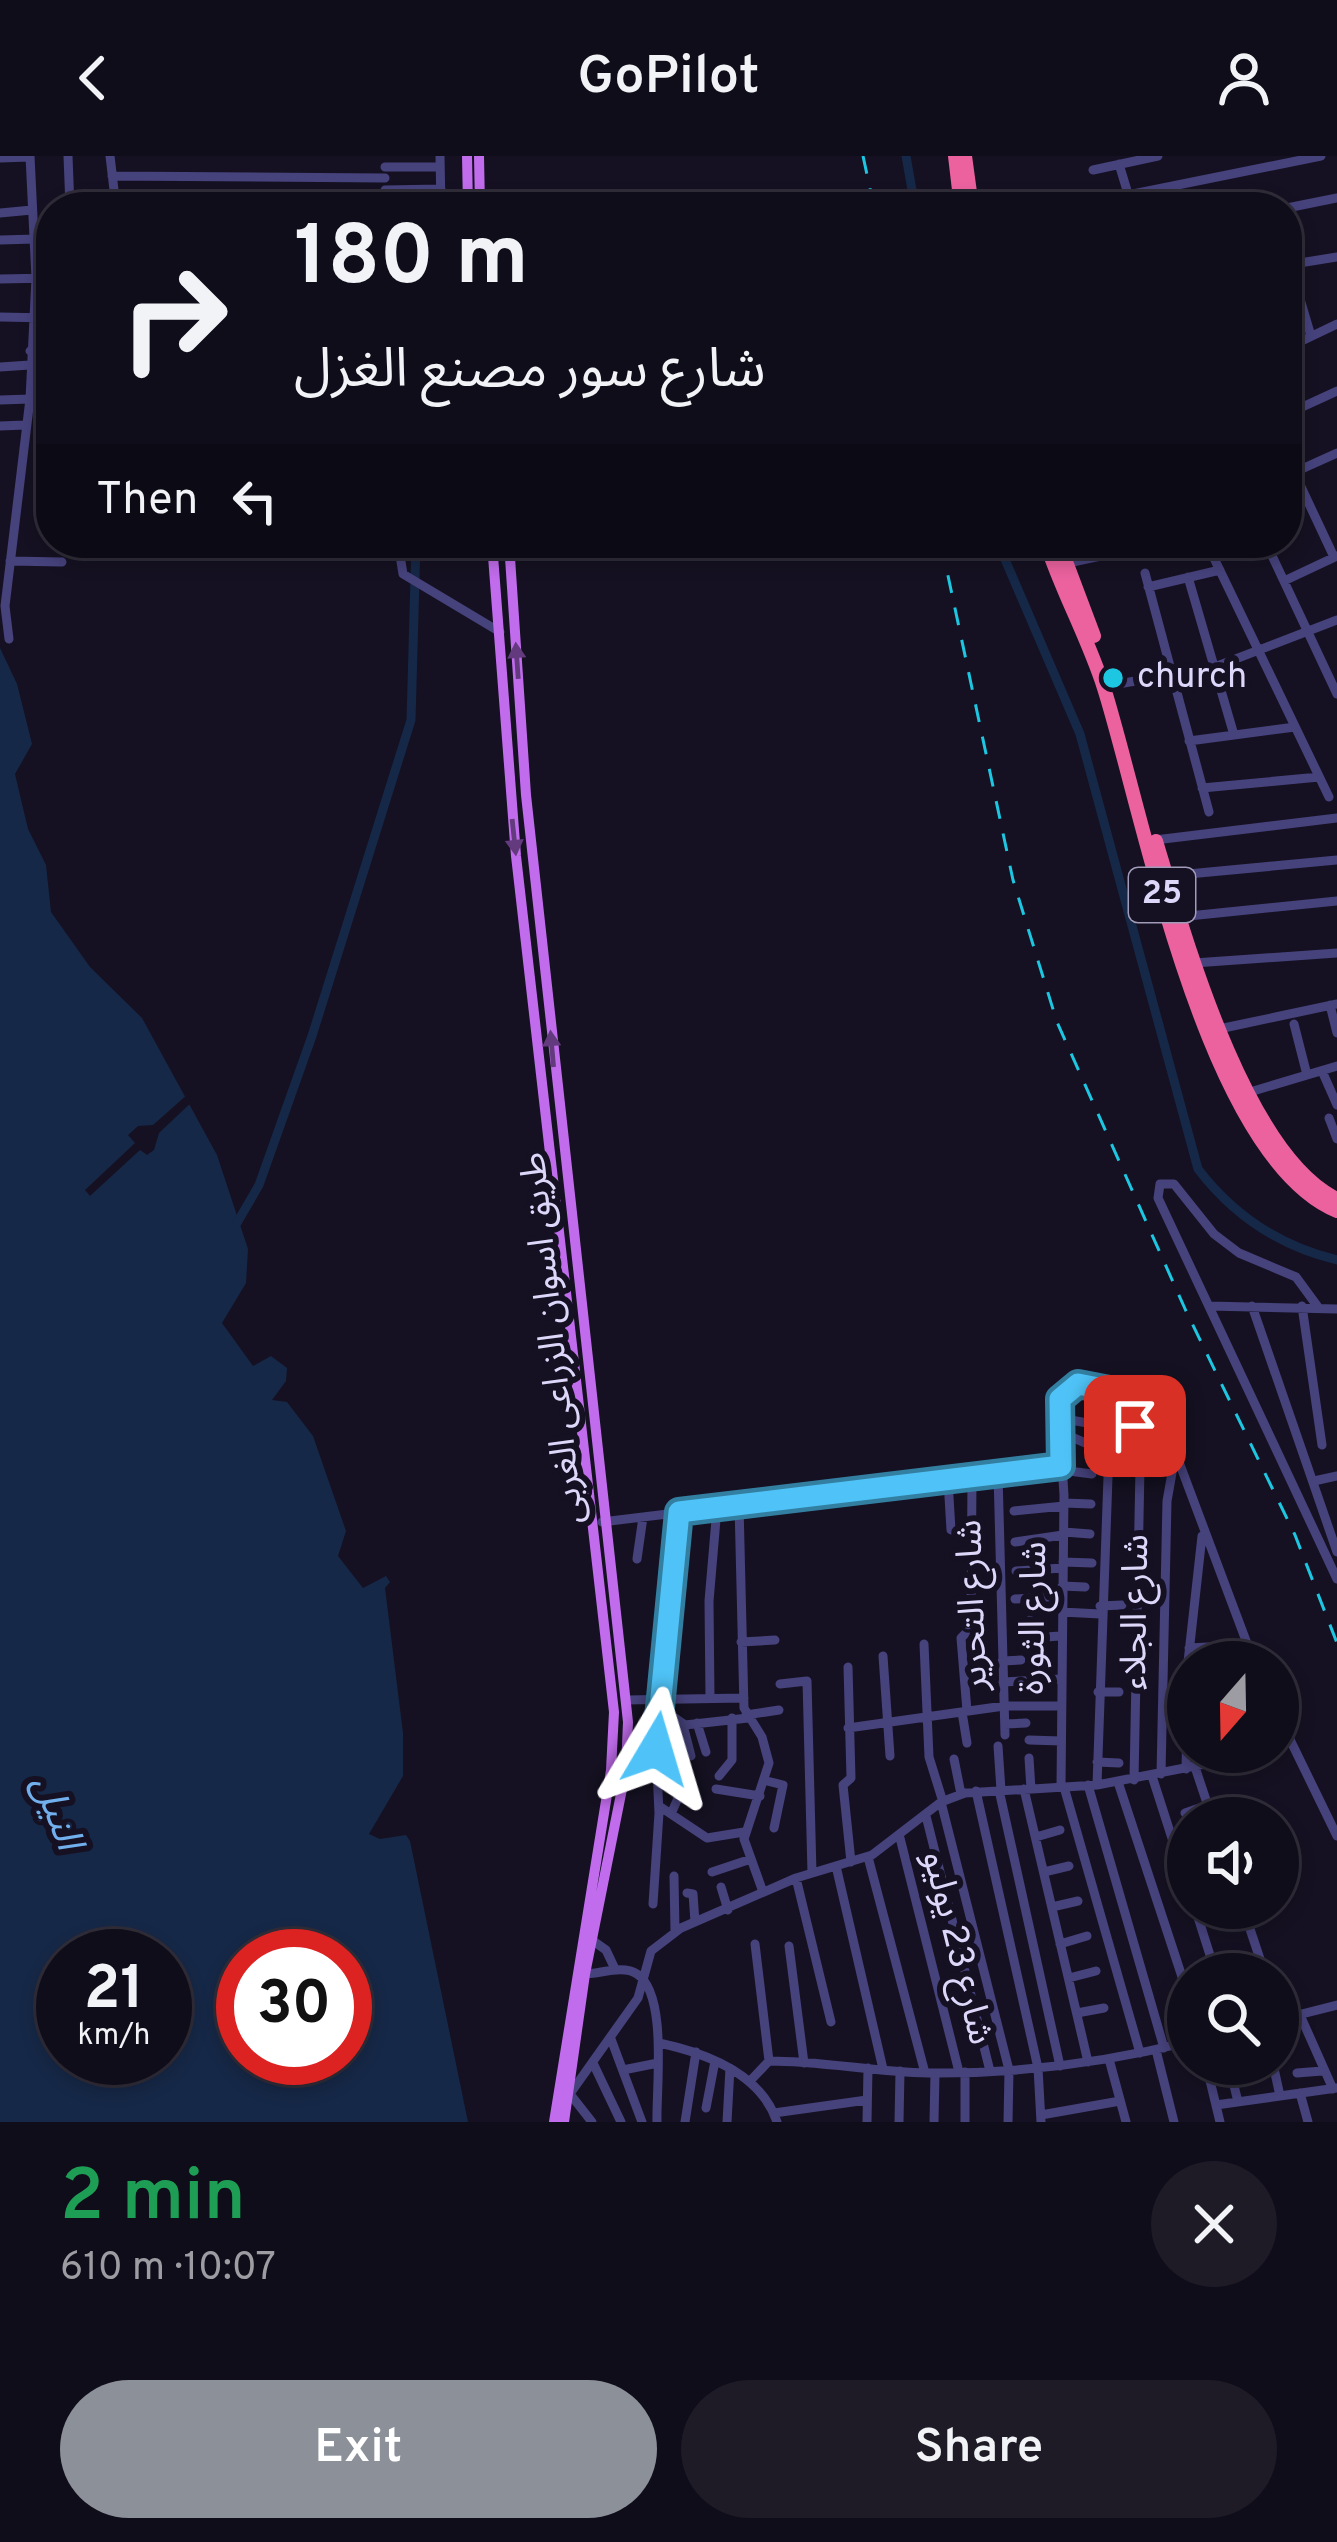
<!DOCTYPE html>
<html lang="en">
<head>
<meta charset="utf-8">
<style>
	body { margin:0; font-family:Overpass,"Noto Sans Arabic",sans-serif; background:#1e1b27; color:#f1f3f6; height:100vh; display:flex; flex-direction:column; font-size:45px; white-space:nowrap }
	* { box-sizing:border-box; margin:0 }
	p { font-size:39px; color:#9c9ca2 }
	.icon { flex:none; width:66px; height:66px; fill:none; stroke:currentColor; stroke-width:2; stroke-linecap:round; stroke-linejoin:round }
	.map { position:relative; height:1966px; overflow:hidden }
	.side { display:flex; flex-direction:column; background:#100d1a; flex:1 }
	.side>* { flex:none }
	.banner { position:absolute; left:36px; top:36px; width:1266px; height:366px; border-radius:48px; box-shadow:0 6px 18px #0003,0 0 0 3px #302d39; background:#100d1a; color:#f1f3f6; overflow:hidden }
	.needle { width:78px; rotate:200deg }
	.buttons { position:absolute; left:1167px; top:1485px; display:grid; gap:24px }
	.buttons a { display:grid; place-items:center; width:132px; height:132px; border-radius:50%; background:#100d1a; box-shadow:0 6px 18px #0003,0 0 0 3px #302d39; font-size:60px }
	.speed { position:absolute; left:36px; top:1773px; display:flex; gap:24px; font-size:60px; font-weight:700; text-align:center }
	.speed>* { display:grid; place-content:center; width:156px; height:156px; border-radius:50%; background:#100d1a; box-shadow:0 6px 18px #0003,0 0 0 3px #302d39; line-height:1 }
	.speed small { font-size:30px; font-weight:400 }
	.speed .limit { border:18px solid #d22; background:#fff; color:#111 }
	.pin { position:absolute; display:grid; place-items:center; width:102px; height:102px; color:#fff; margin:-51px; border-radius:24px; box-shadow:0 6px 18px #0006 }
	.me { position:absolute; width:132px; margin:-66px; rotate:7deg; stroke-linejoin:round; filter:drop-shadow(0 0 9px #0008) }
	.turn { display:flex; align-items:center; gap:42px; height:252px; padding:0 60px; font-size:54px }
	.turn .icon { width:156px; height:156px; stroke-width:2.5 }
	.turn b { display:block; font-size:84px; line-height:102px }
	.then { display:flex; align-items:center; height:114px; padding:0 60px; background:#0003; gap:24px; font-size:45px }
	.round { display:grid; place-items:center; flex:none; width:126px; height:126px; border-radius:63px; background:#1e1b27 }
	.headline { display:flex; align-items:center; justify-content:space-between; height:204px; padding:0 60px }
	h1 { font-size:72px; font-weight:600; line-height:90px; color:#1e9e55 }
	.primary-button { display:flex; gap:24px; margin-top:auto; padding:24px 60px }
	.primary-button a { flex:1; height:138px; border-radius:72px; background:#8c9099; color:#fff; font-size:48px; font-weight:600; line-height:138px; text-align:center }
	.primary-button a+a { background:#1e1b27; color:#f1f3f6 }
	header { display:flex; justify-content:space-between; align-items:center; height:156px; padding:0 60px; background:#100d1a; font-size:54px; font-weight:600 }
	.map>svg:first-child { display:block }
</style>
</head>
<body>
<header><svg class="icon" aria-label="back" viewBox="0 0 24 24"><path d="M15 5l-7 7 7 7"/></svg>GoPilot<svg class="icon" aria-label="person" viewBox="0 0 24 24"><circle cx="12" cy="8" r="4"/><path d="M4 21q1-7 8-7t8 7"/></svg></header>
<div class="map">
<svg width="1337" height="1966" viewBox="0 0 1337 1966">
	<rect width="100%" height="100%" fill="#151122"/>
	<path fill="#162847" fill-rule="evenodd" d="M0 492 17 528 32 588 15 618 28 673 46 709 51 756 90 811 142 862 217 999 248 1093 246 1127 222 1167 253 1210 271 1200 287 1212 286 1225 272 1244 287 1246 313 1280 346 1375 338 1400 363 1432 386 1420 390 1426 385 1432 403 1577V1620L369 1678 380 1683 406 1679 410 1685 468 1966H0ZM63 1800H165V1902H63ZM243 1800H345V1902H243Z"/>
	<path fill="#151122" d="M189 937 194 944 159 977 154 994 147 999 140 994 90 1040 85 1034 135 987 128 979 138 970 153 969Z"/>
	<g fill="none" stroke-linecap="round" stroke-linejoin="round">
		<path stroke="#162847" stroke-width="9" d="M906 0 915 51
			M998 387 1080 578 1198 1013C1234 1060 1279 1090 1337 1104
			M237 1067 259 1029 312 880 411 564 416 387"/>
		<path stroke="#46427c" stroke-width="9" d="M68 0 70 51
			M110 0 116 51
			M440 0 441 51
			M0 2 30 1
			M1119 8 1132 51
			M385 11H440
			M1093 14 1158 0
			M112 20 385 22
			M385 34 441 33
			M1128 39 1321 0
			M1287 52 1337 42
			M0 57 32 54
			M0 84 35 83
			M1287 109 1337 101
			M0 123 51 122
			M1297 133 1311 180
			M0 161 51 162
			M1287 170 1293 189
			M1287 192 1337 168
			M30 195 51 196
			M0 211 30 209
			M30 239H51
			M0 244 30 243
			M1287 258 1337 235
			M0 270 25 269
			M1287 301 1334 401
			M1295 316 1337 297
			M398 387 403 418 500 476
			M1266 387 1337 538
			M1212 398 1329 641
			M10 405 62 406
			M1068 407 1161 387
			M1145 417 1209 656
			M1188 421 1234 579
			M1284 425 1337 400
			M1148 431 1220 414
			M9 483 5 450 30 243 36 122 30 0
			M1112 529 1212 512 1337 464
			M1189 585 1295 571
			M1202 632 1319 621
			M1155 684 1337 662
			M1167 720 1337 704
			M1179 761 1337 745
			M1194 807 1337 797
			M1330 849 1337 877
			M1294 868 1307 919
			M1219 873 1337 848
			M1322 915 1337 949
			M1250 936 1337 910
			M1329 962 1337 983
			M1209 1150 1337 1153
			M1252 1150 1337 1396
			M1302 1150 1322 1289
			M1318 1151 1296 1121 1239 1097 1214 1078 1174 1028H1160L1158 1042 1337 1423
			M1130 1238 1140 1311 1134 1624
			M1059 1262 1099 1269 1109 1293 1097 1629
			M1060 1276 1090 1289
			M1061 1314 1092 1318
			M998 1318 1005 1579
			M948 1324 951 1374
			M1314 1325 1337 1320
			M1064 1347 1091 1348
			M739 1349 744 1552 762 1581 769 1607 744 1683 763 1736
			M1014 1355 1064 1350
			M602 1366 1061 1310
			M1064 1376 1090 1378
			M1015 1386 1063 1379
			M637 1403 643 1361
			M1063 1406 1092 1407
			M1016 1415 1063 1412
			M1062 1430 1085 1431
			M1015 1443 1062 1440
			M1100 1450 1122 1449
			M1062 1456 1100 1458
			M1030 1464 1032 1482 1060 1480
			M741 1486 775 1484
			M924 1488 929 1601 943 1646
			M1189 1492 1246 1489
			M883 1500 890 1600
			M1002 1505 1021 1504
			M1188 1506 1202 1380
			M848 1511 851 1622 843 1629 851 1706
			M1003 1526 1060 1523
			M780 1528 807 1525 812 1717
			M1098 1536H1119
			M710 1542 709 1445 717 1352
			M626 1544 744 1542
			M967 1555 961 1482 971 1472 972 1321
			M962 1556 967 1587
			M746 1559 779 1554
			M1278 1559 1337 1680
			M697 1567 706 1596
			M1005 1568 1026 1567
			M659 1569 675 1562 685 1569 748 1562
			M683 1569 691 1600
			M848 1572 1004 1550H1060
			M1029 1584 1061 1585
			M998 1590 1001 1634
			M1029 1602 1031 1633
			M954 1603 961 1638
			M1097 1606 1119 1607
			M1195 1611 1212 1662
			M1186 1613 1188 1510
			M1161 1618 1167 1345 1175 1300
			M719 1620 732 1604V1562
			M1152 1620 1188 1732
			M767 1625 783 1629 774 1672
			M1118 1626 1188 1839
			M1088 1629 1164 1892
			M1061 1631 1064 1339 1059 1262 1060 1243 1069 1231C1091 1224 1140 1235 1158 1250L1254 1506
			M1064 1631 1140 1897
			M716 1633 760 1640
			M1024 1633 1088 1906
			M999 1634 1060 1910
			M976 1635 1038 1912 1041 1966
			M941 1646 1009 1914 1008 1966
			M659 1650 707 1682 744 1676
			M1185 1657 1208 1649
			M671 1658 687 1622
			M926 1660 990 1915
			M1036 1681 1060 1674
			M900 1682 959 1916
			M868 1701 925 1917
			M836 1710 883 1913
			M712 1716 751 1703
			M1044 1716 1069 1710
			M674 1720 675 1775
			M796 1722 831 1866
			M721 1731 728 1754
			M687 1737 693 1738 695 1766
			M653 1748 659 1657 656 1593 679 1356
			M1052 1751 1078 1745
			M1195 1752 1216 1818
			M1243 1752 1265 1818
			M589 1782 606 1794 615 1813
			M755 1788 769 1905
			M1060 1788 1087 1780
			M789 1790 804 1907
			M581 1818C598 1819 622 1808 637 1818 668 1838 656 1933 657 1966
			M1069 1822 1096 1815
			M1077 1857 1104 1852
			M1300 1859 1333 1933
			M1278 1864 1337 1849
			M611 1883 642 1966
			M659 1887C706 1897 761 1917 777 1966
			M1156 1894 1174 1966
			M1109 1903 1126 1966
			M593 1907 621 1966
			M1206 1908 1220 1966
			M1273 1908 1280 1940
			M1229 1909 1238 1946
			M623 1914 658 1907
			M1297 1917 1322 1915
			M750 1925 769 1905C822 1905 875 1916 928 1917 1016 1918 1103 1907 1188 1886
			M1300 1937 1308 1966
			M570 1938 592 1966
			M567 1942 638 1842 651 1795 681 1772 796 1722 872 1699 941 1646 965 1637 1097 1629 1267 1596
			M1216 1949 1337 1932
			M706 1952 715 1905
			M774 1957 867 1944
			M1041 1959 1120 1945
			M685 1966 696 1896
			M727 1966 730 1912
			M867 1966 868 1912
			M899 1966 900 1915
			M934 1966 935 1917
			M965 1966V1916"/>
		<path stroke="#c16cec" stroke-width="10" d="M467 0 468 51
			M479 0 480 51
			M492 387 516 700 614 1556 611 1614 554 1966
			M509 387 526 639 628 1566 626 1613 585 1818 564 1966"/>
		<path stroke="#eb629f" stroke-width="14" d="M955 0 961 51
			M965 0 972 51
			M1046 387C1062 436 1088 482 1104 532 1144 659 1206 1001 1337 1055
			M1059 387 1094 480
			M1156 685C1184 778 1245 999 1337 1043"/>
		<path stroke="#1dc7e1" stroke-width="3" stroke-dasharray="18 15" stroke-linecap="butt" d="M863 0 874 51
			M941 387 1013 724 1057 866 1186 1155 1295 1379 1337 1487"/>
	</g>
	<defs><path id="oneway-solid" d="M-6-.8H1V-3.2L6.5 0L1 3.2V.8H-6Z" transform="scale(3)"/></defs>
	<g fill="#623a7d">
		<use href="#oneway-solid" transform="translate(517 505) rotate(-94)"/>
		<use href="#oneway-solid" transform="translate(514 681) rotate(84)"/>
		<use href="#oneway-solid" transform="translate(552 893) rotate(-95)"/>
	</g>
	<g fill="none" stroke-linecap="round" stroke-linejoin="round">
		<defs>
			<path id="route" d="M656 1593 679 1356 1061 1310 1060 1243 1078 1228 1130 1238 1135 1270"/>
		</defs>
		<use href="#route" stroke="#337fa1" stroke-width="30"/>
		<use href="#route" stroke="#4fc3f7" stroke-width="21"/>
	</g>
	<circle fill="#1dc7e1" stroke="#151122" stroke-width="4.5" cx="1113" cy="522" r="12"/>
	<g text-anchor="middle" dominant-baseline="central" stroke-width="12" stroke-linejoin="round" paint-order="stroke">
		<rect fill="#151122" stroke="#a19cb9" stroke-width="3" x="1129" y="712" width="66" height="54" rx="9"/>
		<g font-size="33" font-weight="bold" fill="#ddd8fa">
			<text x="1162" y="739">25</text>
		</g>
		<g font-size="36" fill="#ddd8fa" stroke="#151122" text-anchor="start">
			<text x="1137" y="522">church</text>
		</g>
		<g font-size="36" fill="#ddd8fa" stroke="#151122">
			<text transform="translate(554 1182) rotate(-96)">طريق اسوان الزراعى الغربى</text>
			<text transform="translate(974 1449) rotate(-92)">شارع التحرير</text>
			<text transform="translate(1137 1456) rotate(-89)">شارع الجلاء</text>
			<text transform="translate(1035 1462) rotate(-89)">شارع الثورة</text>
			<text transform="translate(956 1792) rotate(76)">شارع 23 يوليو</text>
		</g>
		<g font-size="39" font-style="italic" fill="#72b0ed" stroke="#151122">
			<text transform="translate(55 1657) rotate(69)">النيل</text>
		</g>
	</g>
</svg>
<div class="buttons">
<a><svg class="needle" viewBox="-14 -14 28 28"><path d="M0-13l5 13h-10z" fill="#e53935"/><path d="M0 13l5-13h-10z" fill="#9c9ca2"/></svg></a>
<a><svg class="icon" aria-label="sound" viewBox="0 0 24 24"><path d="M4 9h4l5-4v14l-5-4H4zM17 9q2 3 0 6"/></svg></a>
<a><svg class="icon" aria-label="search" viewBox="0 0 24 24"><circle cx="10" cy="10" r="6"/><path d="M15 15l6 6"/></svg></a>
</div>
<div class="speed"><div>21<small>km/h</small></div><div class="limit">30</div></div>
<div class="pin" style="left:1135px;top:1270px;background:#d93025"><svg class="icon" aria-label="arrive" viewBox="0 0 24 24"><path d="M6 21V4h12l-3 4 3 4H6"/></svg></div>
<svg class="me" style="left:656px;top:1593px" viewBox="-20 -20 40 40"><path d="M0-17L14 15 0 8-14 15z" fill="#4fc3f7" stroke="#fff" stroke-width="4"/></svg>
<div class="banner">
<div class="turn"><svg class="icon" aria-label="right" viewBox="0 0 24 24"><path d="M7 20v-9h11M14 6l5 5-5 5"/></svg><div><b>180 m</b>شارع سور مصنع الغزل</div></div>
<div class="then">Then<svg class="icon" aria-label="left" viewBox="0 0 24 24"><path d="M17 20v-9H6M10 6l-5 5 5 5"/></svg></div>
</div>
</div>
<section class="side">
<div class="headline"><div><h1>2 min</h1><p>610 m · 10:07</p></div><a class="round"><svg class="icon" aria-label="close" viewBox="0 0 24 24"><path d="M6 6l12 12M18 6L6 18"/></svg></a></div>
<div class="primary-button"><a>Exit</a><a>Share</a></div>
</section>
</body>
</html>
